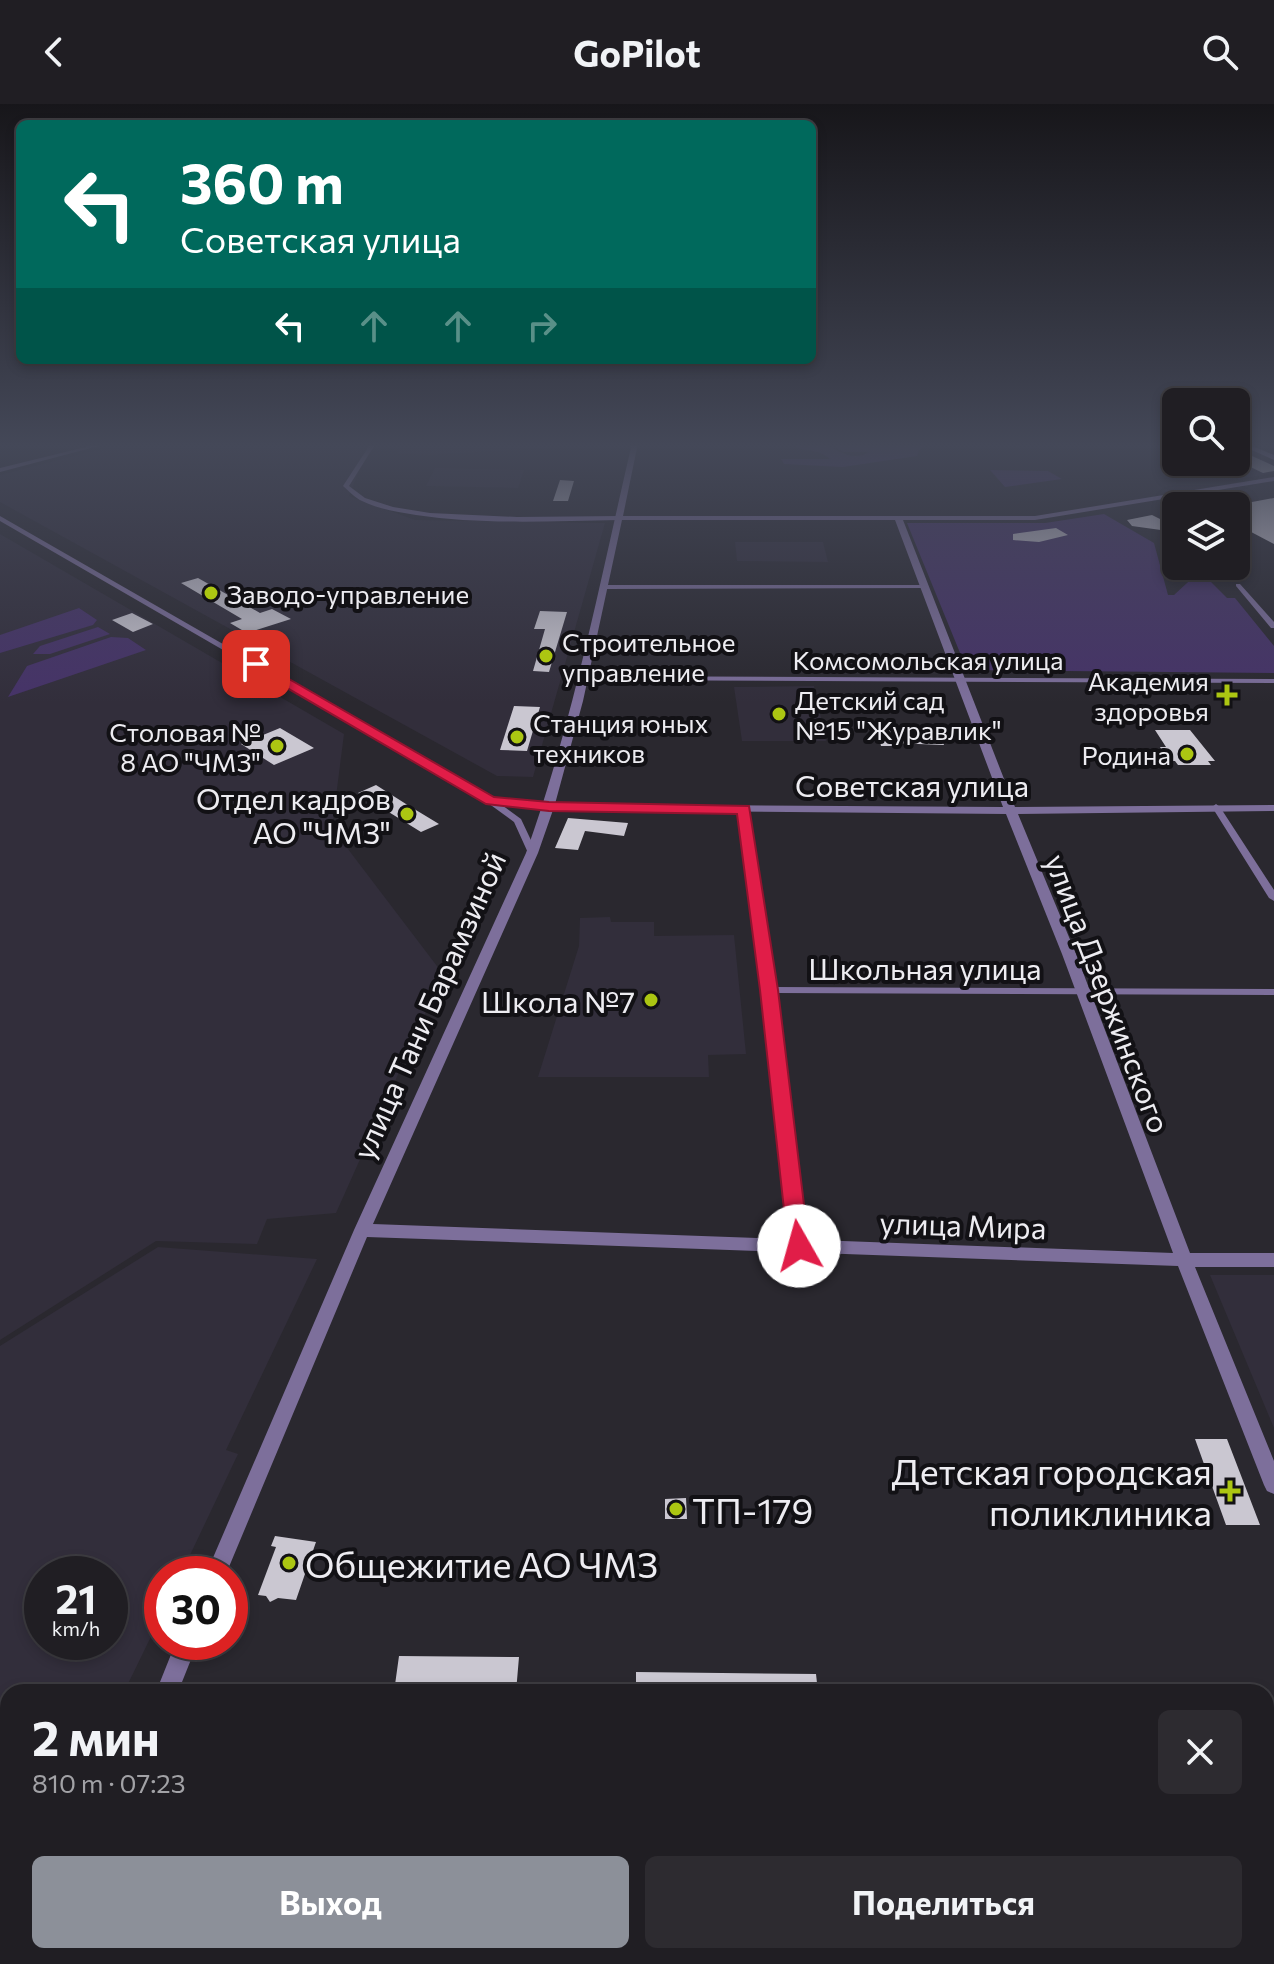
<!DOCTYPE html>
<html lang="ru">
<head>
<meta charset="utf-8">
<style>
	body { margin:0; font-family:Commissioner,sans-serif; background:#2d2b30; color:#f1f3f6; height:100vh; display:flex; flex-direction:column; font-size:30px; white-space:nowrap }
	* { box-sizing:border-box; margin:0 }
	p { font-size:26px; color:#a2a2a6 }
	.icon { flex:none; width:44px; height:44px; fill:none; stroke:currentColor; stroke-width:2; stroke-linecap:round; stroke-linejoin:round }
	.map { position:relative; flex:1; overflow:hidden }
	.sheet { position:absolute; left:0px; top:1580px; width:1274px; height:280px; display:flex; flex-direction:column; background:#201e23; border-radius:24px 24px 0 0; box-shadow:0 4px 12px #0003,0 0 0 2px #3d3c41 }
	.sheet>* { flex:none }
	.top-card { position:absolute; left:16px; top:16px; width:800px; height:244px; border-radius:12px; box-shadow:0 4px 12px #0003,0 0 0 2px #3d3c41; background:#00695c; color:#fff; overflow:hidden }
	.fabs { position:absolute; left:1162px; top:284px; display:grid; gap:16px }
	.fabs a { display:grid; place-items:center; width:88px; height:88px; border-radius:12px; background:#201e23; box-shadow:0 4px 12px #0003,0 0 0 2px #3d3c41; font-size:40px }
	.speed { position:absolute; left:24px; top:1452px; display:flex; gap:16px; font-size:40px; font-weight:700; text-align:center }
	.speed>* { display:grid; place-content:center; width:104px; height:104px; border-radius:50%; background:#201e23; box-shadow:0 4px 12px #0003,0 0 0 2px #3d3c41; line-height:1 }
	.speed small { font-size:20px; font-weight:400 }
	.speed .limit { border:12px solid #d22; background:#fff; color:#111 }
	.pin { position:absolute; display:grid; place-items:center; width:68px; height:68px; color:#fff; margin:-34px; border-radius:16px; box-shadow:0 4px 12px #0006 }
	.me { position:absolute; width:88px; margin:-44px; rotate:353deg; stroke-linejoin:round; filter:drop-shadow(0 0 6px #0008) }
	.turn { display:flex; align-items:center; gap:28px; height:168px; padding:0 32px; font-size:36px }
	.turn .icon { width:104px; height:104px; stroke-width:2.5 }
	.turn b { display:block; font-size:56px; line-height:68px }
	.lanes { display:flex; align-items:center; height:76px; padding:0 32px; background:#0003; justify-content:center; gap:40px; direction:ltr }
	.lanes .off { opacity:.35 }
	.round { display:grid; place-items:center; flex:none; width:84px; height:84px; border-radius:12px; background:#2d2b30 }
	.summary { display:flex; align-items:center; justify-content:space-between; height:136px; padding:0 32px }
	h1 { font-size:48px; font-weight:700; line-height:60px }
	.button { display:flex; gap:16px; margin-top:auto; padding:16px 32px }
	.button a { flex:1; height:92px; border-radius:12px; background:#8c9099; color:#fff; font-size:32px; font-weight:700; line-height:92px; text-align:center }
	.button a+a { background:#2d2b30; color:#f1f3f6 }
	header { display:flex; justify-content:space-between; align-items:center; height:104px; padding:0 32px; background:#201e23; font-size:36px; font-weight:700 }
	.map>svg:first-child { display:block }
</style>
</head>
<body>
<header><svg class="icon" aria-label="back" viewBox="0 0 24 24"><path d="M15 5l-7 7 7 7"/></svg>GoPilot<svg class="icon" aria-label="search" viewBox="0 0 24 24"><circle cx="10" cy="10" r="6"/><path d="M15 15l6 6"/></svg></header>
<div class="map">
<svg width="1274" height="1860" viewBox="0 0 1274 1860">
	<rect width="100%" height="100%" fill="#2a282f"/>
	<path fill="#322e3b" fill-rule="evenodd" d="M124 339H370L349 392 415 416 605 419 533 673 497 672 0 398V371Z
		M404 339H615L431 351 396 350Z
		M1246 348 1274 360V369L1239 375 1204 358H1236V349Z
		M435 364 524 366 518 384 426 382Z
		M0 430 344 630 332 724 443 870 336 1109 267 1115 257 1140 156 1137 0 1236Z
		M735 438H823L828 458 737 457Z
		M814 582 826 637H742L734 583Z
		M610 813 611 818H654V832L734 831 746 950 708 951 709 973H538L579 842 580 814Z
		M158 1143 317 1155 226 1346 238 1350 181 1470H162V1510L124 1588H8V1852H22L19 1860H0V1242ZM110 1470V1538H42V1470Z
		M1210 1171H1274V1324Z"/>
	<path fill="#463368" d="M789 339C797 339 814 335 822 339 838 345 851 359 869 348H843L829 339H928L919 346 917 352 843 363 784 360 781 355H830C815 342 802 350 789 339Z
		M990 366 1048 367 1062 375 1005 383Z
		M1104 410 1154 439 1168 491H1174L1200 467 1227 494H1235L1274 542V569L967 566 907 419H1045Z
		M79 504 97 516 93 521 0 549V531Z
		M98 523 110 530 50 550H33L40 542Z
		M111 533 128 534 146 546 8 593 27 562Z"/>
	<path fill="#cac7d1" d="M1252 352 1274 362V367L1263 369 1236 356Z
		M560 376 574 377 568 397H553Z
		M1274 394V440L1236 420V401Z
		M1152 411 1160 415 1168 427 1132 422 1127 416Z
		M1056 424 1068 431 1039 438 1013 436V430Z
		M198 474 260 509 272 505 291 515 247 529 230 519 242 515 181 479Z
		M540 507 567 508 549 568 533 567 545 525H534Z
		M132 509 153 520 133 528 112 516Z
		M514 602 540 603 527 647 500 646Z
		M905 621H937L944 641 893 639 894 642H881L877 625H902Z
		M280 624 314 644 274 661 241 640Z
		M1155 626H1190L1215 657H1208L1211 661H1178L1175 657H1168L1160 643H1166Z
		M376 681 406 700 439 720 421 728 358 689Z
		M568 714 628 719 624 732 585 727 578 746 555 744Z
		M1195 1335H1227L1260 1421H1226Z
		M686 1394 687 1415H665V1395Z
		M275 1432 316 1438 296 1496 278 1494 270 1498 266 1492 258 1491 276 1443 271 1442Z
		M399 1552 519 1553 516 1588H394Z
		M636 1568 816 1570 818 1588H636Z"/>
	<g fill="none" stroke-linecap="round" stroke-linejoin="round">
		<path fill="#7d6f9b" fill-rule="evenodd" d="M102 339H110L0 368V364Z
			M371 339H376L349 382 365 394 393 403 430 409 517 413 619 412 622 414 619 416C552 417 483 421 416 411 398 408 378 405 362 397 355 394 349 387 343 382Z
			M0 412 493 695 552 701V705L549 706 502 701 521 715 537 749 532 752 529 751 514 718 488 699 0 417Z
			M1236 480H1240L1274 518V524H1271L1236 482Z
			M925 481 928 483 927 484 606 485 603 483 606 481Z
			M579 572 1274 575V579L582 576 578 574Z
			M1216 700 1220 703 1274 786V797L1269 794 1212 703Z
			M743 703 747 706 774 883 1274 885V891L775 889 805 1142 804 1146 799 1147 794 1146 793 1142 764 886 739 706Z"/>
		<path fill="#7d6f9b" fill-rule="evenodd" d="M632 339H638L623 412H1035L1274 373V377L1035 416H903L1015 703 1274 701V707L1018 710 1076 850 1190 1149H1274V1163H1195L1274 1357V1390L1267 1387 1264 1381 1178 1162 367 1133 226 1470H206L354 1126 526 749C574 615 600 477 632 339ZM622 416H895L1003 703 555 700 583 597ZM553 706 1006 710 1062 850 1173 1149 373 1120 538 749Z
			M176 1538H198L178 1588H156Z
			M45 1852H71L68 1860H42Z"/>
		<path fill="#ad96dc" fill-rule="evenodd" d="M1236 339H1245L1274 351V356Z"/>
	</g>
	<linearGradient id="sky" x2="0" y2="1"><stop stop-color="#17161a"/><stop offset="0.57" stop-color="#444858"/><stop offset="1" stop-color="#444858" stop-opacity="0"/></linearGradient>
	<rect width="1274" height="599" fill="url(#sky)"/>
	<path fill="#e11d48" stroke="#92132f" stroke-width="2" d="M256 556 494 693 549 698 749 702 778 886 809 1142 806 1148 799 1150 791 1148 788 1142 760 886 737 710 549 707 486 700 251 563V557Z"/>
	<g fill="#acc612" stroke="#121115" stroke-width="3">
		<circle cx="211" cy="489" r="8"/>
		<circle cx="546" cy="552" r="8"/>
		<path d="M1223 579h8v8h8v8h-8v8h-8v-8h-8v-8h8z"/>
		<circle cx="779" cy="610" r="8"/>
		<circle cx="517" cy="633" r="8"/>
		<circle cx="277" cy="642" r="8"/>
		<circle cx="1187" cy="650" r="8"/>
		<circle cx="407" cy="710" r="8"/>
		<circle cx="651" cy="896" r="8"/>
		<path d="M1226 1375h8v8h8v8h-8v8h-8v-8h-8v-8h8z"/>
		<circle cx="676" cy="1405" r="8"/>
		<circle cx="289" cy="1459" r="8"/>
	</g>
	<g text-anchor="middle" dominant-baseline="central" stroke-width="8" stroke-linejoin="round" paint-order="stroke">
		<g font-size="26" fill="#edecf1" stroke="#121115" text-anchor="start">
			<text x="227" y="489">Заводо-управление</text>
			<text x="562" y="537">Строительное<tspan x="562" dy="30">управление</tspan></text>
			<text x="1209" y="576" text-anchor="end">Академия<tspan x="1209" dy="30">здоровья</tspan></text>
			<text x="795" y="595">Детский сад<tspan x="795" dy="30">№15 "Журавлик"</tspan></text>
			<text x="533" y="618">Станция юных<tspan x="533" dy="30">техников</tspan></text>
			<text x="261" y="627" text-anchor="end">Столовая №<tspan x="261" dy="30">8 АО "ЧМЗ"</tspan></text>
			<text x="1171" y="650" text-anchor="end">Родина</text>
		</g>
		<g font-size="26" fill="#edecf1" stroke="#121115">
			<text x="928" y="555">Комсомольская улица</text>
		</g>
		<g font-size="30" fill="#edecf1" stroke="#121115">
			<text x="912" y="680">Советская улица</text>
			<text x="925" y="863">Школьная улица</text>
			<text transform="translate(1109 889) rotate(69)">улица Дзержинского</text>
			<text transform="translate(428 901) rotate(-66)">улица Тани Барамзиной</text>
			<text transform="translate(963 1120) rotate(2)">улица Мира</text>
		</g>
		<g font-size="30" fill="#edecf1" stroke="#121115" text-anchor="end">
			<text x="391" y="693">Отдел кадров<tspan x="391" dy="34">АО "ЧМЗ"</tspan></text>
			<text x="635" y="896">Школа №7</text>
		</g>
		<g font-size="36" fill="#edecf1" stroke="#121115" text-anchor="start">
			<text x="1212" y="1366" text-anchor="end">Детская городская<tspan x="1212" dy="41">поликлиника</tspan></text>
			<text x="692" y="1405">ТП-179</text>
			<text x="305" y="1459">Общежитие АО ЧМЗ</text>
		</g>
	</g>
</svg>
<div class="fabs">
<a><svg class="icon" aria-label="search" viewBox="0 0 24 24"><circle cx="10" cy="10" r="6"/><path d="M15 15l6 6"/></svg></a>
<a><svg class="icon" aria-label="layers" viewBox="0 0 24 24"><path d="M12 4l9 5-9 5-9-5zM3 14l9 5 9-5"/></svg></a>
</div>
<div class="speed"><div>21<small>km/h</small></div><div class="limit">30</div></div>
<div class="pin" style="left:256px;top:560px;background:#d93025"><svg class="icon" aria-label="arrive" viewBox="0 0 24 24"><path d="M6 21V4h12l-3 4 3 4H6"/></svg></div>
<svg class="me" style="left:799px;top:1142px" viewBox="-20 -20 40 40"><circle r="19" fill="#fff"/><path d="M0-13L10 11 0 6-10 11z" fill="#e11d48"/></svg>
<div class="top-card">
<div class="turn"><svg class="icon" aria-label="left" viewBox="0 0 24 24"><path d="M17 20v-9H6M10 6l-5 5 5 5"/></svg><div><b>360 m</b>Советская улица</div></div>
<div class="lanes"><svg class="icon" aria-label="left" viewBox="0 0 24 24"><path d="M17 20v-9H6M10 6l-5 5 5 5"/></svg><svg class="icon off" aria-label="ahead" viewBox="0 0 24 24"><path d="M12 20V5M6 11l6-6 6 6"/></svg><svg class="icon off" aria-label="ahead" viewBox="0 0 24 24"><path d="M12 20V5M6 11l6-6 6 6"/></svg><svg class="icon off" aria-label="right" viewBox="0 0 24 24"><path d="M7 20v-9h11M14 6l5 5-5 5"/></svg></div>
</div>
<section class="sheet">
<div class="summary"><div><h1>2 мин</h1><p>810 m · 07:23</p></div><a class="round"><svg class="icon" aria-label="close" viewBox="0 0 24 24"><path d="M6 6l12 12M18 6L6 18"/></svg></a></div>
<div class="button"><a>Выход</a><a>Поделиться</a></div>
</section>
</div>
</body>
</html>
